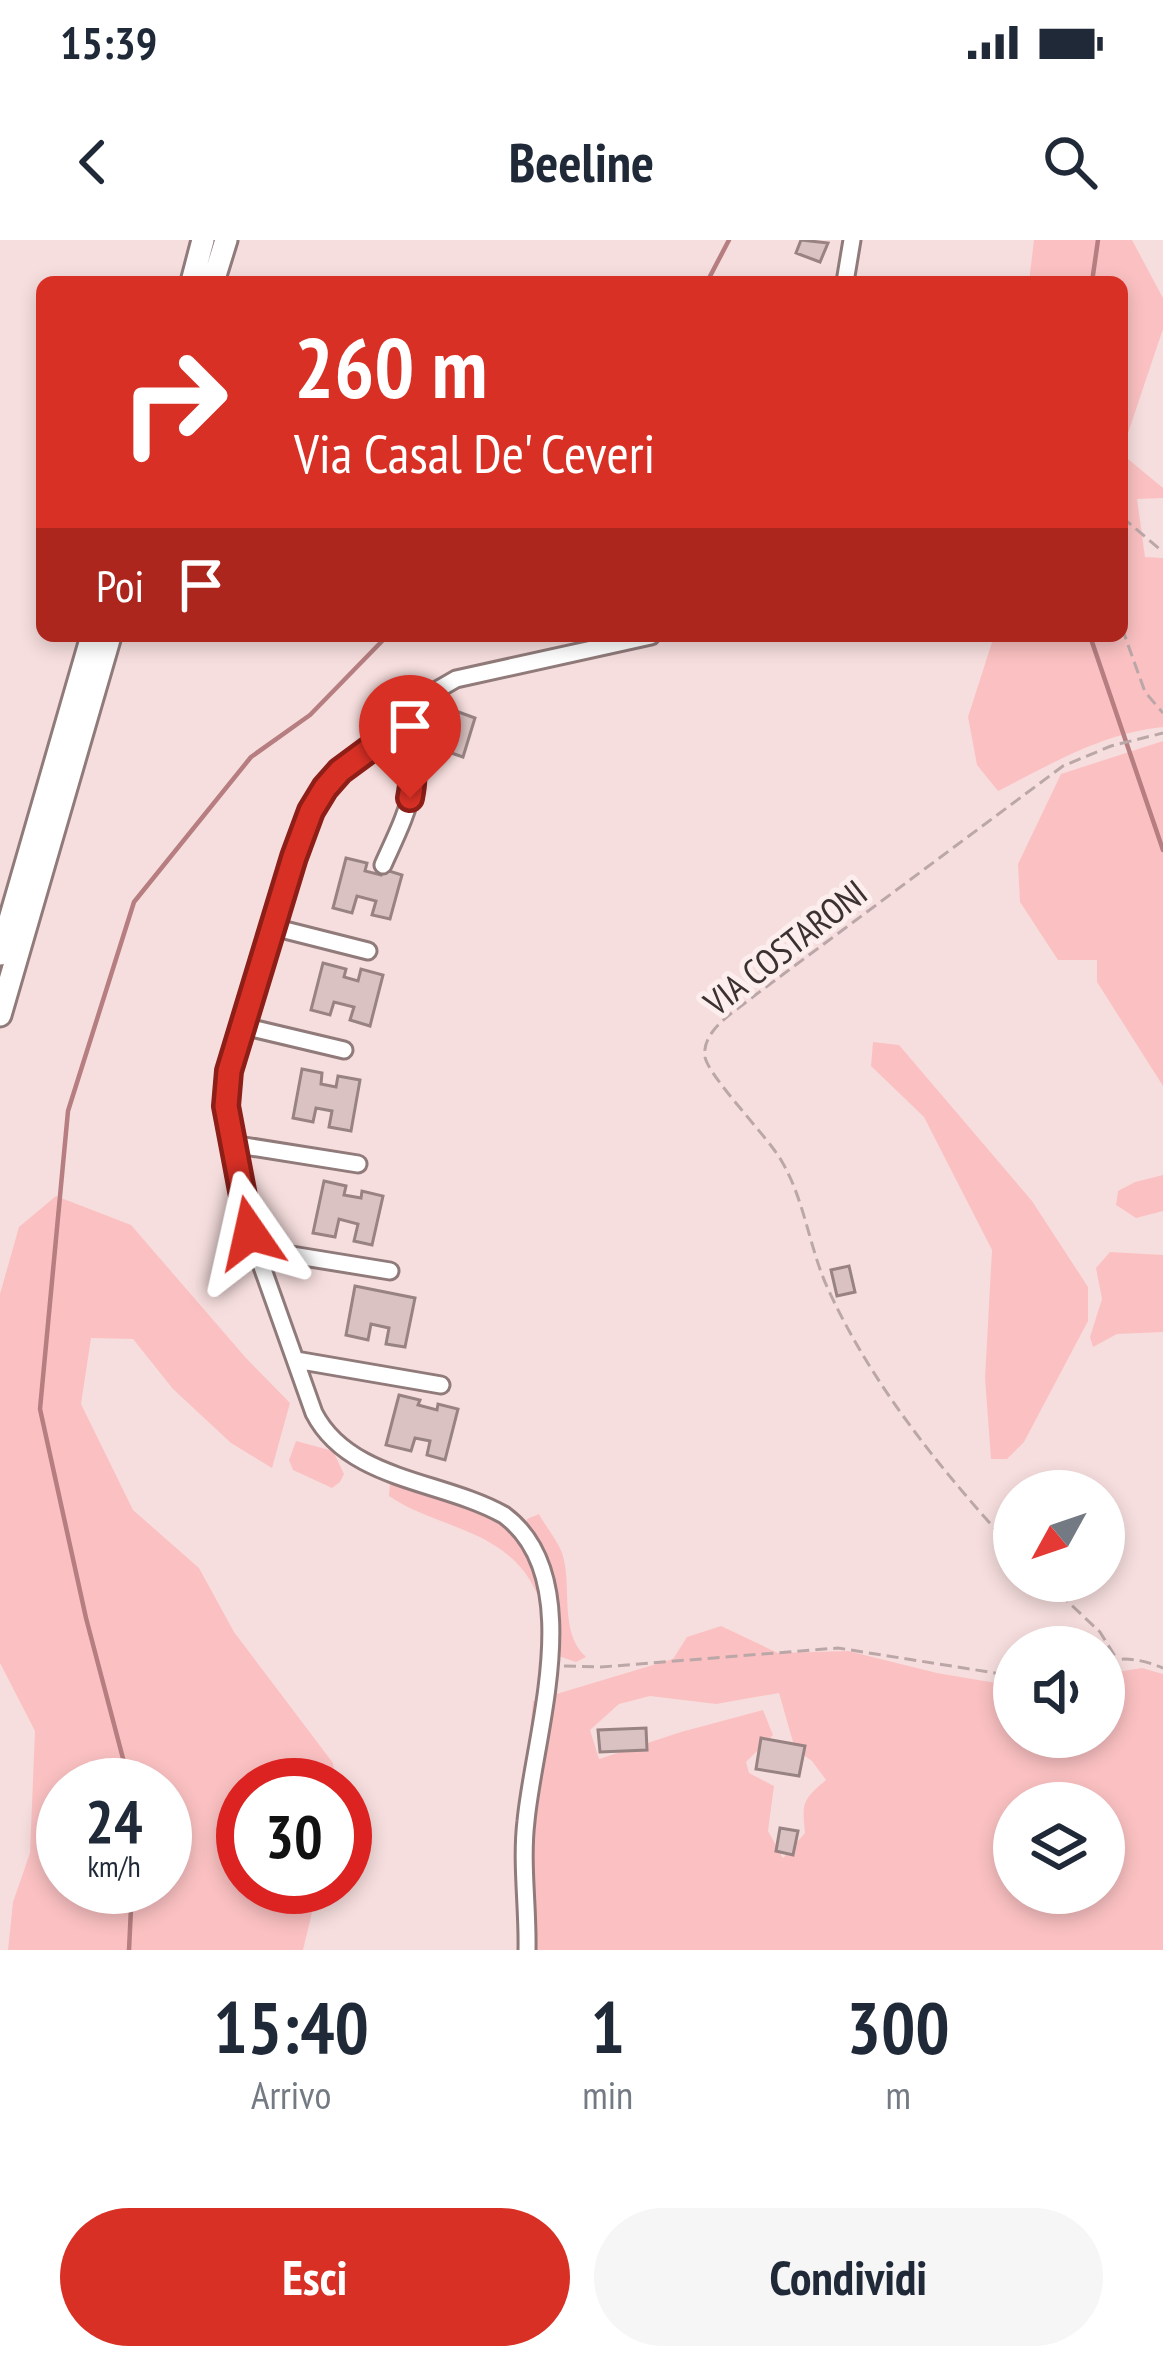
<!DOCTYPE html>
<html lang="it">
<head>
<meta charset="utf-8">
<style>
	body { margin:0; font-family:"PT Sans Narrow",sans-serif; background:#f6f6f7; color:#1f2937; height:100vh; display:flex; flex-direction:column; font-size:45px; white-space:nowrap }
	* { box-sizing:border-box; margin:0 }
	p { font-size:39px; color:#747a83 }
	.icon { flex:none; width:66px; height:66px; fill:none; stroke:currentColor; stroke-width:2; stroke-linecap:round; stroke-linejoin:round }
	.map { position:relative; height:1710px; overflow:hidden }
	.side { display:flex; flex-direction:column; background:#fff; flex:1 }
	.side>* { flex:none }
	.hud { position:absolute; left:36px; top:36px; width:1092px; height:366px; border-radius:18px; box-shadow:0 6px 18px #0003; background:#d93025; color:#fff; overflow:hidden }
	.needle { width:78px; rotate:230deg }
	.fabs { position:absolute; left:993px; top:1230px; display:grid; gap:24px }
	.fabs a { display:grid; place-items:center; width:132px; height:132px; border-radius:50%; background:#fff; box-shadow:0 6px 18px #0003; font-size:60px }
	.speed { position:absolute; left:36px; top:1518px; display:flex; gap:24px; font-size:60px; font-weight:700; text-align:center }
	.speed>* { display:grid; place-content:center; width:156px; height:156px; border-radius:50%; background:#fff; box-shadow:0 6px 18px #0003; line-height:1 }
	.speed small { font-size:30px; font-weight:400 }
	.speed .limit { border:18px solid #d22; background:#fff; color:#111 }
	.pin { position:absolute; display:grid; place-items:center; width:102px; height:102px; color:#fff; margin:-123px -51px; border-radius:50% 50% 50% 0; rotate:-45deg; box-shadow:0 0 12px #0007 }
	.pin .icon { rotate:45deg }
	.me { position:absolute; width:132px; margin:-66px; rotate:349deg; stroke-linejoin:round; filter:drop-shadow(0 0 9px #0008) }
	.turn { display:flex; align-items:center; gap:42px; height:252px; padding:0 60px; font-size:54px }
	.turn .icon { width:156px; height:156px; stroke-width:2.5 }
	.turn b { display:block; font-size:84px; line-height:102px }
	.then { display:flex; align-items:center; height:114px; padding:0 60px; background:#0003; gap:24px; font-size:45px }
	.eta { display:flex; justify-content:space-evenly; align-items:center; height:204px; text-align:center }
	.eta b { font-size:72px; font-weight:800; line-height:84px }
	.primary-button { display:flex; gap:24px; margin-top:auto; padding:24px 60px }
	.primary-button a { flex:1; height:138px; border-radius:72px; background:#d93025; color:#fff; font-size:48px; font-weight:800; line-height:138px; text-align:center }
	.primary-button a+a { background:#f6f6f7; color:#1f2937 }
	.status { display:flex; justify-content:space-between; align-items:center; height:84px; padding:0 60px; background:#fff; direction:ltr }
	.status svg { height:33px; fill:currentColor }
	header { display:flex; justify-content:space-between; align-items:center; height:156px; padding:0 60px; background:#fff; font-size:54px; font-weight:800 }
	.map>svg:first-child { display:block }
</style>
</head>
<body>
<div class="status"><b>15:39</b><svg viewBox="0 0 49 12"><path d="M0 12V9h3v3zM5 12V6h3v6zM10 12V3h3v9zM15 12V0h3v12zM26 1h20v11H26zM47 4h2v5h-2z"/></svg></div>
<header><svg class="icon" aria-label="back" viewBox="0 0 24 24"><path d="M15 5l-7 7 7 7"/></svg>Beeline<svg class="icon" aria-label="search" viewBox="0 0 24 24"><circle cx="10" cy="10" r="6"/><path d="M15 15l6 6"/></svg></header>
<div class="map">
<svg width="1163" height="1710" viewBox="0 0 1163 1710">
	<rect width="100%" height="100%" fill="#f7dede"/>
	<path fill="#fbc1c2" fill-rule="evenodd" d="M1034 0H1132L1163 58V89L1127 196 1128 219 1163 248V258L1137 259 1145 317 1163 318V487C1103 493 1051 524 998 551L977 525 968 477 994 396H1122V42H1029Z
		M1163 501V846L1097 742V720H1058L1020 662 1018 624 1061 534Z
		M873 802 899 805 1032 961 1088 1047V1081L1024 1202 1007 1219H991L985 1138 992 1010 924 877 871 826Z
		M1163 935V971L1136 978 1116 965 1118 951 1135 942Z
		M56 956 131 985 246 1118 290 1163 272 1228 231 1203 173 1149 133 1099 91 1098 81 1164 133 1270 199 1328 234 1392 333 1523 336 1545H243V1647H318L303 1710H8L13 1662 30 1613 35 1491 0 1423V1054L19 987ZM63 1545H165V1647H63Z
		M1110 1012 1163 1015V1092L1117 1094 1093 1107 1090 1097 1102 1059 1096 1028Z
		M296 1201 333 1211 344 1234 340 1242 332 1248 293 1230 289 1220Z
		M390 1242C435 1247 488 1273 526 1297L527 1279 539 1274C546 1287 559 1302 563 1316 572 1347 559 1393 586 1417L576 1422 555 1415C543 1395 545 1392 543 1371 541 1359 530 1338 522 1329 487 1287 431 1285 389 1256Z
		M721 1386 778 1413 848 1411 937 1433 1014 1446V1497H1104V1434L1142 1428 1163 1434V1710H532L518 1616 533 1461 673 1419 687 1397ZM779 1453 795 1509 812 1521 826 1540C802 1560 802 1563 805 1593L783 1618 768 1591 774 1546 749 1533 746 1522 773 1495 763 1470 681 1492 599 1519 590 1490 619 1464 650 1456 716 1464ZM1014 1563H1104V1653H1014Z"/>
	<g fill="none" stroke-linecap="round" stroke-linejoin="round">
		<path stroke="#b67e80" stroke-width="4.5" d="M707 42 729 0
			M1092 42 1098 0
			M1090 396 1163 610
			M130 1545 86 1378 40 1169 68 871 134 662 251 517 310 475 387 396
			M129 1710 132 1647"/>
	</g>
	<path fill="#dac2c2" stroke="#988282" stroke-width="3" d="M801 0 828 3 820 22 796 13Z
		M453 470 475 478 463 517 440 509Z
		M346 618 367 623 365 631 381 635 383 629 402 635 390 679 372 675 376 661 357 656 352 673 333 668Z
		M323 723 346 729 344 737 358 741 361 729 383 735 370 786 350 780 354 767 334 762 330 775 311 770Z
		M302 829 322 833 321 844 336 847 338 836 360 840 351 891 329 887 332 871 316 868 313 882 293 878Z
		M324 941 346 946 344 955 361 958 362 951 383 956 372 1005 354 1001 358 984 339 979 335 997 313 993Z
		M849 1026 855 1052 837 1056 831 1030Z
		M355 1046 415 1058 405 1107 386 1104 389 1088 371 1084 368 1100 346 1095Z
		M399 1155 420 1160 418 1165 437 1170 438 1164 458 1169 445 1220 427 1215 430 1201 415 1198 411 1211 386 1205Z
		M646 1488 647 1510 600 1512 598 1490Z
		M761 1498 805 1506 799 1536 756 1529Z
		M780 1588 798 1591 793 1615 776 1611Z"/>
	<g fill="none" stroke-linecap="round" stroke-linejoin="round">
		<defs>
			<path id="minor" d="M845 42 852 0
				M379 497 423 458 456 439 651 396
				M383 625C397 592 442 514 386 497L341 531 325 548 311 571 294 617 229 831 226 865 250 993 314 1173C349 1241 442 1240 504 1275 589 1338 534 1494 526 1581 521 1623 528 1668 527 1710
				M273 687 368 711
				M243 786 344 810
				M232 904 358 924
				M255 1009 390 1031
				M296 1120 441 1145"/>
			<path id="highway" d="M192 42 203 0
				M213 42 226 0
				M0 714 92 396
				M0 775 110 396"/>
		</defs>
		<use href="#minor" stroke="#907a7a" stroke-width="21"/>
		<use href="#highway" stroke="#907a7a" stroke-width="27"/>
		<path stroke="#bba7a7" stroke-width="3" stroke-dasharray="12 6" stroke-linecap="butt" d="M1122 277 1163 312
			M1122 388 1145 452 1163 473
			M1014 1310C942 1231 873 1147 828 1049 809 1008 805 960 781 920 767 896 709 837 705 817 701 790 736 771 754 756L1063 526 1111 506 1163 493
			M1046 1341 1100 1392 1116 1418
			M1104 1422C1126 1416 1143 1420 1163 1428
			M564 1426 601 1427 838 1408 1014 1436"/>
		<use href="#minor" stroke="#fff" stroke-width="15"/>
		<use href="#highway" stroke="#fff" stroke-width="21"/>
	</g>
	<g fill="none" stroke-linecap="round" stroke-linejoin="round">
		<defs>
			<path id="route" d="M250 993 226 866 229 831 294 617 311 571 325 548 340 531 386 497C415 506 415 532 410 558"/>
		</defs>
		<use href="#route" stroke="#8d1f18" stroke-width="30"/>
		<use href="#route" stroke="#d93025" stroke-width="21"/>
	</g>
	<g text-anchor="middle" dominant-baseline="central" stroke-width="10" stroke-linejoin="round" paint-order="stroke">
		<g font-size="36" fill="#3b3131" stroke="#fdeeee">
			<text transform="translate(785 707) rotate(-38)">VIA COSTARONI</text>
		</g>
	</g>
</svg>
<div class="fabs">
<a><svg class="needle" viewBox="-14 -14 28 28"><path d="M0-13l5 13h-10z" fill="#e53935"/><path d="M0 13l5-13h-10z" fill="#747a83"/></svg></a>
<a><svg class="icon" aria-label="sound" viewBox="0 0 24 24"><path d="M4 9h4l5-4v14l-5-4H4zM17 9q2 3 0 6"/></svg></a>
<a><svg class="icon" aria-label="layers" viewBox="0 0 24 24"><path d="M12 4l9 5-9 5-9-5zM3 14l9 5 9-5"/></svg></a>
</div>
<div class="speed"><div>24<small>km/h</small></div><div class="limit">30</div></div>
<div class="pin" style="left:410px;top:558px;background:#d93025"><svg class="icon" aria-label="arrive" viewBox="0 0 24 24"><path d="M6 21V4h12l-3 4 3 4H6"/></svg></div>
<svg class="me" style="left:250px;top:993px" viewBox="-20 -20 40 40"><path d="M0-17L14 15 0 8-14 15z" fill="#d93025" stroke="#fff" stroke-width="4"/></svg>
<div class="hud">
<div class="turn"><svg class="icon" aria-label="right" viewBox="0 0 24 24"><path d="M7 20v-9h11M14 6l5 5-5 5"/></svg><div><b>260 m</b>Via Casal De' Ceveri</div></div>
<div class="then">Poi<svg class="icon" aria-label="arrive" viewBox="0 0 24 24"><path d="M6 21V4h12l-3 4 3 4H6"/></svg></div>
</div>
</div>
<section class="side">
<div class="eta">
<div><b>15:40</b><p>Arrivo</p></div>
<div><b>1</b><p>min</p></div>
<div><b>300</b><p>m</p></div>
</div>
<div class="primary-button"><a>Esci</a><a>Condividi</a></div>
</section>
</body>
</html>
